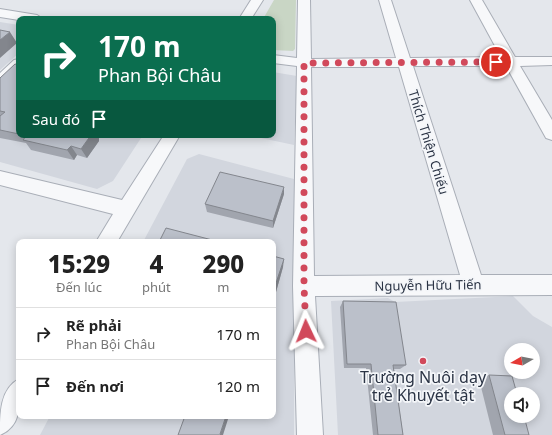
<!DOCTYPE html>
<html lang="vi">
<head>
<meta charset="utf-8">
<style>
	body { margin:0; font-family:"Noto Sans",sans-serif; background:#f2f2f2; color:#222; height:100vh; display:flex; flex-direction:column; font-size:15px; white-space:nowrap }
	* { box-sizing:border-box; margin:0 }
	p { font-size:13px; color:#767676 }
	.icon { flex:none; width:22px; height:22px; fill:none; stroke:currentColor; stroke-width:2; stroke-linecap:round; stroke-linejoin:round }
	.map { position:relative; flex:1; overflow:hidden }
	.drawer { position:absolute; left:16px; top:239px; width:260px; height:180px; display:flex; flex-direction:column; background:#fff; border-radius:8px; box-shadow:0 2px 10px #0003 }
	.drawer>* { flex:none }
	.hud { position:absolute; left:16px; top:16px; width:260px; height:122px; border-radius:8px; box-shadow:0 2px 10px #0003; background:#0b6e4f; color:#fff; overflow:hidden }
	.needle { width:26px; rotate:261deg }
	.fabs { position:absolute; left:504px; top:343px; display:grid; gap:8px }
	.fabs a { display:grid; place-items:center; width:36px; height:36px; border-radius:50%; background:#fff; box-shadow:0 2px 10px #0003; font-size:20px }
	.pin { position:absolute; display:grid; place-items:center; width:34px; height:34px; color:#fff; margin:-17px; border:2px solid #fff; border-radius:50%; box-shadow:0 1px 4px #0007 }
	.me { position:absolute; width:44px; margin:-22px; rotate:358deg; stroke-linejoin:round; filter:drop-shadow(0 0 3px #0008) }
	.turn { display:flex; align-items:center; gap:14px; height:84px; padding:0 16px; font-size:18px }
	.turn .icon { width:52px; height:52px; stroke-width:2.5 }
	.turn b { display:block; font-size:28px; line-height:34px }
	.then { display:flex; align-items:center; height:38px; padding:0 16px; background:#0003; gap:8px; font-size:15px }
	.eta { display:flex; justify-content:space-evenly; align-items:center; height:68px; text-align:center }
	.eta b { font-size:24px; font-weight:800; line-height:28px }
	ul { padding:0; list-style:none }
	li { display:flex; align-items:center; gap:12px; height:52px; padding:0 16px; border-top:1px solid #e0e0e0 }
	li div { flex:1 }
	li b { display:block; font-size:15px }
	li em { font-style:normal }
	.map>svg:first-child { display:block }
</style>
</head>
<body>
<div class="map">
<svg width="552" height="435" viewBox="0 0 552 435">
	<rect width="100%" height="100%" fill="#e4e7ec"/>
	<path fill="#d2d6de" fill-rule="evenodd" d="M0 22 19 25V53L0 70Z
		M273 72 297 76 294 145 247 135H273Z
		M0 91 19 135H143L113 181 97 189 0 162Z
		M199 154 294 179V435H40L50 416H273V242H143L187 159Z
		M513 296 533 316 552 327V435H338L331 301 388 298 395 302ZM511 350H533V372H511ZM511 394H533V416H511Z"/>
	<path fill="#c9d6c5" d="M274 0H296L295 49 293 51 273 50V19H263Z"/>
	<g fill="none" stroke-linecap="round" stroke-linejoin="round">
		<defs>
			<path id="minor" d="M251 0H263L251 19H239Z
				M298 0H310L311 59 396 58 379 0H391L410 58 501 57 470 0H482L515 57H552V65L520 66 552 120V140L546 138 506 66H413L481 275H552V295L315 296 323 435H297L293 286 297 66 273 63V55L297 58ZM311 67H399L460 275 314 276Z
				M0 9 37 15 43 19 19 20 0 17Z
				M19 59V71L5 84 0 86V73L14 60Z
				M164 135H180L117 242H96L113 214 0 185V171L122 200Z
				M19 379C19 400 24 425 0 435 0 413 0 389 19 379Z"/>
		</defs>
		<use href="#minor" stroke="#a9aeb7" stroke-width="2"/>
		<use href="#minor" fill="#f7f8fa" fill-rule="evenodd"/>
	</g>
	<path fill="#a1a5ae" d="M19 65V135H99V141L87 158 77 155 74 160 31 150 26 143 0 138V78Z
		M284 194 273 228 207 212 205 204Z
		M273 256 283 267 276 292H273Z
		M343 301 406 365 400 369H394L403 435H373L366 368H344L340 307Z
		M489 375 529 435H493L479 379Z"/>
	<path fill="#83868d" d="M10 32 17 43 0 58V40Z
		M91 135H99V141L87 158 81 149Z
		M71 146 77 155 74 160 67 150Z
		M284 187V194L273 228V221Z
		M284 259 283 267 276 292 275 286Z
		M226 416H229L223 435H221L220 434Z"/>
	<path fill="#bbc0ca" stroke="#83868d" d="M0 30 10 32 0 40Z
		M15 64 19 65V134L0 130V116L5 112 0 111V78Z
		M24 135H91L81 149 71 146 67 150 23 140 26 136Z
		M220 172 284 187 273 221 205 204Z
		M166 228 220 242H159Z
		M273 256 284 259 275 286 273 285Z
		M343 301 396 302 406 365H393L403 435H378L371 364H347Z
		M489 375 512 376 517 394H511V416H524L529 435H505Z
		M185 416H226L220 434 221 435H178Z"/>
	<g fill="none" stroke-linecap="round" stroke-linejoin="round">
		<path stroke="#d1495b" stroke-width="7" stroke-dasharray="0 12.6" d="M306 331 304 286V63L496 62"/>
	</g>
	<circle fill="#d1495b" stroke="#f4f6f9" stroke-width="1.5" cx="423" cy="361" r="4"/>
	<g text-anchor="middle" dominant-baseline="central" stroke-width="3.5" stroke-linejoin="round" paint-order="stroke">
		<g font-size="13" fill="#2b3445" stroke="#f4f6f9">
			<text transform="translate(429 142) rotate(73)">Thích Thiện Chiếu</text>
			<text transform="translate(428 285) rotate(-1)">Nguyễn Hữu Tiến</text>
		</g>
		<g font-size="16" fill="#2b3445" stroke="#f4f6f9">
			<text x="423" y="377">Trường Nuôi dạy<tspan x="423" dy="18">trẻ Khuyết tật</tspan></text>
		</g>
	</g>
</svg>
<div class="fabs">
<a><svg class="needle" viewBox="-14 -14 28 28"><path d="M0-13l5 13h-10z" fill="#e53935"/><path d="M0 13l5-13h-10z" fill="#767676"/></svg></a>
<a><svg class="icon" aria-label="sound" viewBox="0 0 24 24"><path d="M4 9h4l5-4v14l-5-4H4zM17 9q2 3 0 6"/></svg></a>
</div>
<div class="pin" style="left:496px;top:62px;background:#d93025"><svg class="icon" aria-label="arrive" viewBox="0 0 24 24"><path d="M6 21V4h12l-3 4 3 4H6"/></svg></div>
<svg class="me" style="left:306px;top:331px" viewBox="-20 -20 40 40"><path d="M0-17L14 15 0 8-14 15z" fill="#d1495b" stroke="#fff" stroke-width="4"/></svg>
<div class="hud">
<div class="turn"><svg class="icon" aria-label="right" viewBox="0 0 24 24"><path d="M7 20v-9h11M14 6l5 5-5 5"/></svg><div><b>170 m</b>Phan Bội Châu</div></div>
<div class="then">Sau đó<svg class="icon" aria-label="arrive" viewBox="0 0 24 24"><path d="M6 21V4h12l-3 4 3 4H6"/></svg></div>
</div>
<section class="drawer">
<div class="eta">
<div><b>15:29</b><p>Đến lúc</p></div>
<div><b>4</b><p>phút</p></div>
<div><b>290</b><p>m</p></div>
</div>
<ul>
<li><svg class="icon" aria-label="right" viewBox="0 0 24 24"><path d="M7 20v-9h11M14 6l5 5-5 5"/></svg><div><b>Rẽ phải</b><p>Phan Bội Châu</p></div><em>170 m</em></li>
<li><svg class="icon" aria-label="arrive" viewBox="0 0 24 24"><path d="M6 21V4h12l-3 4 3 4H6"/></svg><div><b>Đến nơi</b></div><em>120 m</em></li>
</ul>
</section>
</div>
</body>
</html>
